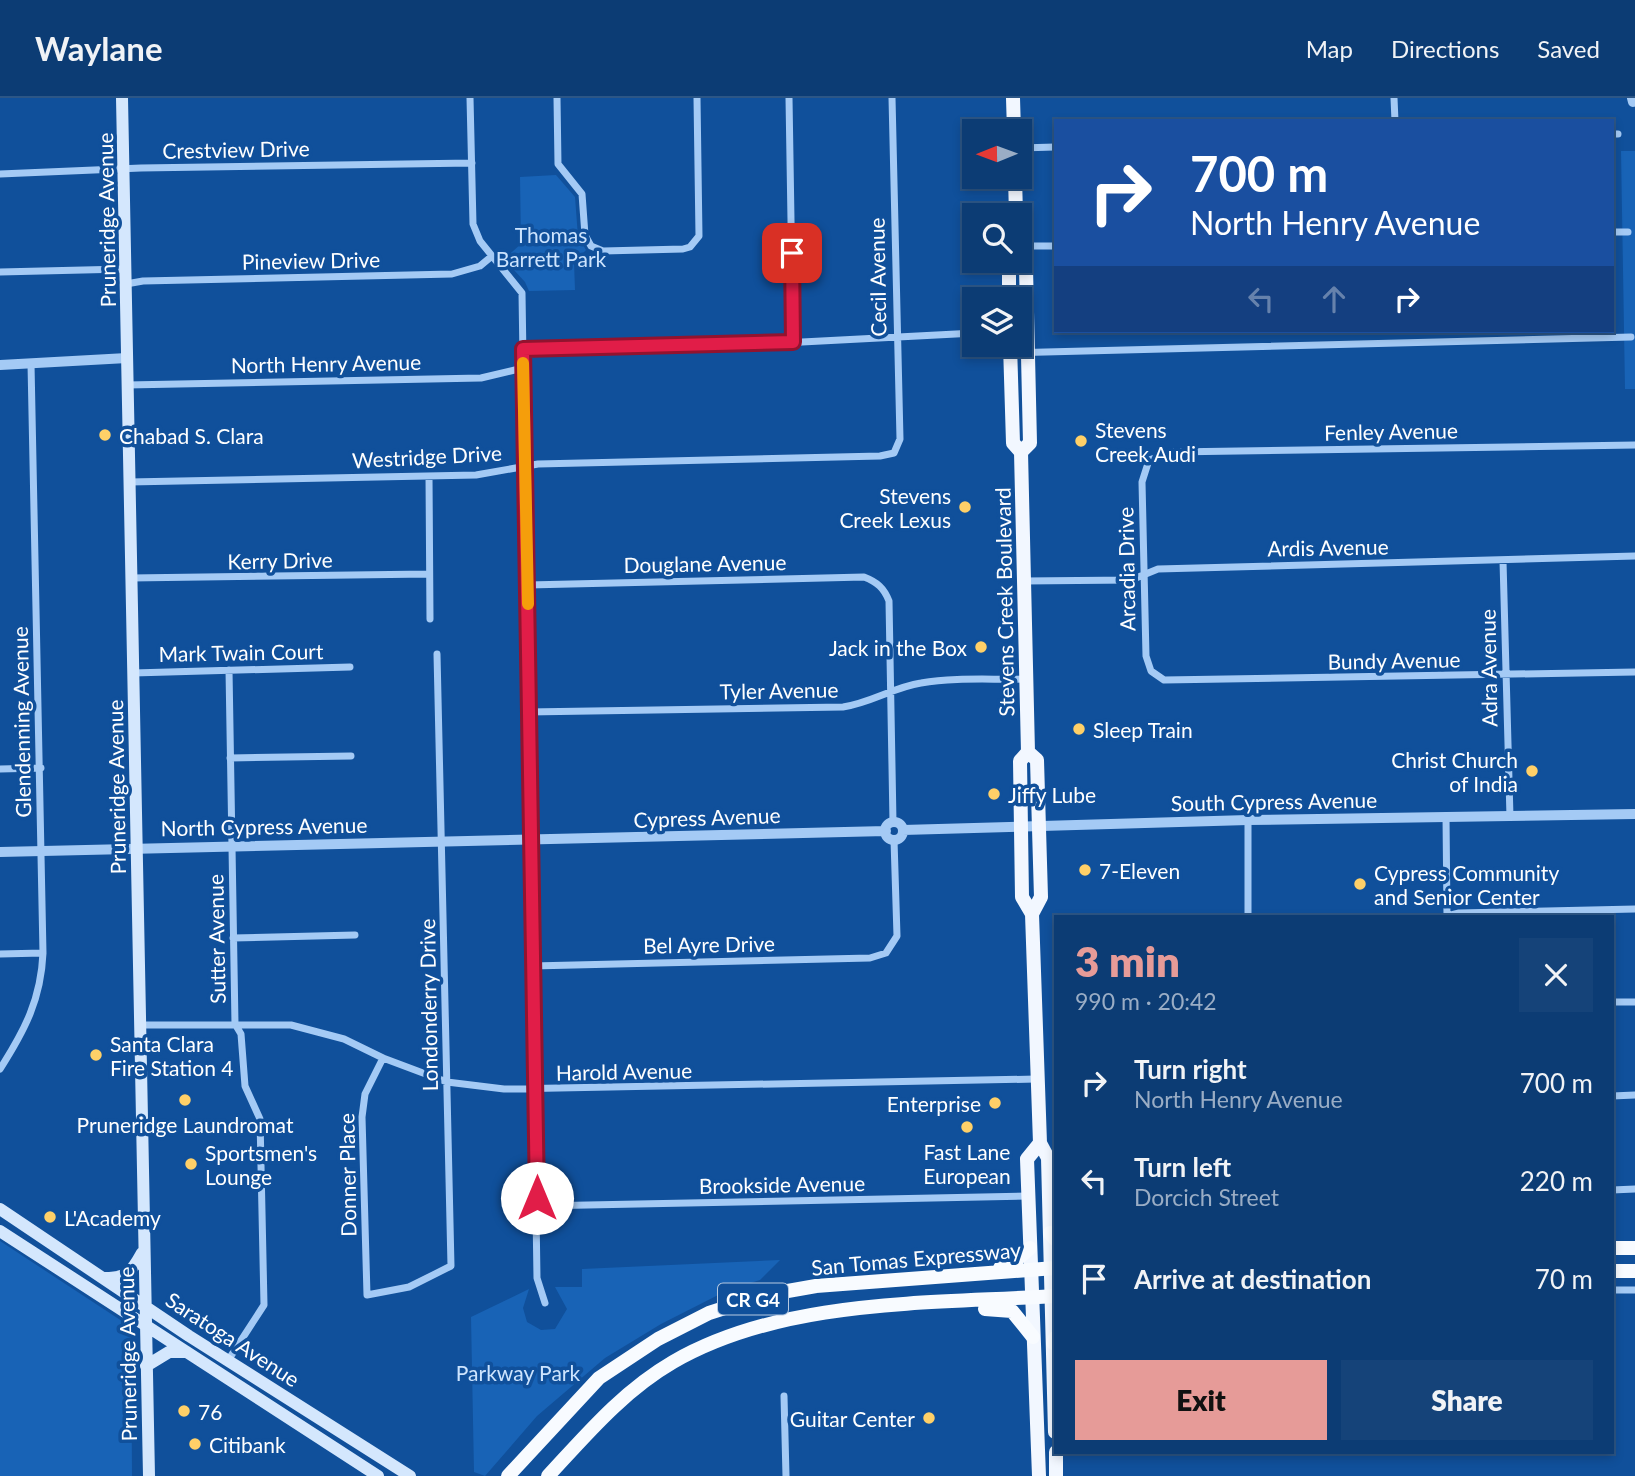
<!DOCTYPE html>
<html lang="en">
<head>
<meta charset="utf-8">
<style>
	body { margin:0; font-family:Lato,sans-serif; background:#154379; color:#f1f3f6; height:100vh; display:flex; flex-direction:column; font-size:26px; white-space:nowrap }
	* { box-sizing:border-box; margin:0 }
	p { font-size:23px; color:#9aadc5 }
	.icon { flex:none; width:38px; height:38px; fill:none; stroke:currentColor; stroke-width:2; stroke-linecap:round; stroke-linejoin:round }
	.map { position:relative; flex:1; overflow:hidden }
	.panel { position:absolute; left:1054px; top:817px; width:560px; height:539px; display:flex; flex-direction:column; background:#0c3c74; border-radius:0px; box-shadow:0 4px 10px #0003,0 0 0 2px #2c5686 }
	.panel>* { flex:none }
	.banner { position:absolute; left:1054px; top:21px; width:560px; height:214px; border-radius:0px; box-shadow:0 4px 10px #0003,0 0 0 2px #2c5686; background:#1a4fa0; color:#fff; overflow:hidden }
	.needle { width:46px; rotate:269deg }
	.tools { position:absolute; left:962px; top:21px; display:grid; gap:14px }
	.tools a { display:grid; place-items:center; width:70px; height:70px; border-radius:0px; background:#0c3c74; box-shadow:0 4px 10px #0003,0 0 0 2px #2c5686; font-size:35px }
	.pin { position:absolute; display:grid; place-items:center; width:60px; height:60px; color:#fff; margin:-30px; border-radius:14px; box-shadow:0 4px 10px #0006 }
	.me { position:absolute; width:77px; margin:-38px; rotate:0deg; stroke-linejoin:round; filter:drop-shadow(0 0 5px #0008) }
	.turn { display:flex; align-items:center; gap:24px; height:147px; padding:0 21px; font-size:32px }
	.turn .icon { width:91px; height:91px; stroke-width:2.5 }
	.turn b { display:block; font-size:49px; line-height:60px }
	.lanes { display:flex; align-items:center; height:66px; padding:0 21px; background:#0003; justify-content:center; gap:35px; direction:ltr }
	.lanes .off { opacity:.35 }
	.round { display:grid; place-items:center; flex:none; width:74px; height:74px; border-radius:0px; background:#154379 }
	.summary { display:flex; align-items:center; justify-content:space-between; height:119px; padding:0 21px }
	h1 { font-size:42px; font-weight:800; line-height:52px; color:#e69b98 }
	.button { display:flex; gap:14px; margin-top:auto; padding:14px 21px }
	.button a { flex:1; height:80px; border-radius:0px; background:#e69b98; color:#111; font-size:28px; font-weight:800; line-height:80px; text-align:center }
	.button a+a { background:#154379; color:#f1f3f6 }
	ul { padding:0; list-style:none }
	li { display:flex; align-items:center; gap:21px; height:98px; padding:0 21px }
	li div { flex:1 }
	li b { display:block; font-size:26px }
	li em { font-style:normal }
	header { display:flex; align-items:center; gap:42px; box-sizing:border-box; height:98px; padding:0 35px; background:#0c3c74; border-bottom:2px solid #2c5686 }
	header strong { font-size:33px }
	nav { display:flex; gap:38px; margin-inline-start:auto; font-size:24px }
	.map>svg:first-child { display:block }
</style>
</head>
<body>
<header>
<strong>Waylane</strong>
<nav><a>Map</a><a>Directions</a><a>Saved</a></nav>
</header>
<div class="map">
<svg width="1635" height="1378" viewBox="0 0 1635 1378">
	<rect width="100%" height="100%" fill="#10509b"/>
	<path fill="#1863b6" d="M1621 53H1635V291H1625Z
		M556 77 575 99 578 139 586 152 574 164 575 192 529 193 525 184 504 161 521 146 520 79Z
		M0 1143 131 1229 132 1378H0Z
		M780 1162 760 1182 728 1192 661 1226 605 1260 537 1318 485 1378 474 1374 471 1219 529 1191 523 1210 527 1224 541 1232 555 1231 567 1211 555 1189H582V1171Z"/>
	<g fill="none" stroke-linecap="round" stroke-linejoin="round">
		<path stroke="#a4caf5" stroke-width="7" d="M470 0 473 126 480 143 522 195 537 1180 545 1205
			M557 0 558 66 582 96 585 137 591 148 603 153 683 151 690 149 699 138 697 0
			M789 0 793 245
			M1394 0 1395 23
			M1612 36H1618
			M1020 50 1055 49
			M0 76 141 70 472 65
			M1612 134H1628
			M1020 148H1055
			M0 174 125 171
			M126 186 143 183 452 176 480 168 492 158
			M523 251 802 244 975 235
			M1010 255 1631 239
			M127 287 481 280 523 270
			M1635 347 1172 354 1149 362 1142 384 1146 558 1151 573 1164 582 1635 574
			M429 378 430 521
			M129 384 476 377 538 366 880 358 894 355 900 341 892 0
			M1503 463 1510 719
			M131 480 429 476
			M1024 483 1131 482 1158 471 1635 458
			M528 487 864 479C877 484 884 490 889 503L893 724
			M133 575 350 569
			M528 614 843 609C871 605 894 589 921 585 955 579 992 582 1026 581
			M230 660 351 658
			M0 671 41 670
			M1446 718 1447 819
			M1447 818 1459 815 1635 811
			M1248 819V722
			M233 840 355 837
			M0 856 43 855
			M532 868 870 860 886 855 897 838 894 742
			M1612 904H1635
			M140 927H291L344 941 383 960 447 984 504 991 1036 981
			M383 960 365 996 362 1019 367 1197 409 1189 451 1168 437 556
			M0 971C25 932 41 901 43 855L31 266
			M1612 998 1635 997
			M1612 1092 1635 1091
			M537 1108 1029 1098
			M1612 1192H1635
			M229 1261 264 1207 260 1021 245 988 241 936 235 926 229 572
			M784 1298 786 1378"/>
		<path stroke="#a4caf5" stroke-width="10" d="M1632 0 1633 4
			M0 267 127 260
			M885 733a9 9 0 1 1 18 0a9 9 0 1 1-18 0Z
			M903 732 1248 722 1635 716
			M0 754 886 733"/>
		<path stroke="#d4e7fd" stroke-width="12" d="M122 0 149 1378
			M0 1111 189 1238 410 1378
			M0 1133 378 1378
			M104 1180C127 1180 131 1175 142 1155
			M146 1268 169 1254H187"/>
		<path stroke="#f2f7ff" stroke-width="14" d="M1013 0 1014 33
			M1015 79 1016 117
			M1017 163 1026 170 1030 345 1021 354
			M1009 201V173L1017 163
			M1010 247 1013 345 1021 354 1028 654 1020 663 1022 799 1032 816
			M1028 654 1037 662 1041 799 1032 816 1040 1045 1048 1060 1055 1334
			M1056 1354V1378
			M1039 1378 1027 1061 1040 1045"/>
		<path stroke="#f8fbff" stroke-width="14" d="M1050 1135 1055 1141
			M1612 1150H1635
			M1000 1170 1014 1164 1030 1150
			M1612 1173H1635
			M985 1211 1012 1213 1033 1239
			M1053 1245 1055 1240
			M508 1378 599 1280 658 1241 709 1215 765 1197 816 1188 1055 1170
			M548 1378C586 1337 623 1293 673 1264 784 1200 930 1206 1055 1198"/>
	</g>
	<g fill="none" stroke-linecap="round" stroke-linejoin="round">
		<defs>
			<path id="route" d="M537 1100 523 251 793 244 792 155"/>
		</defs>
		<use href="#route" stroke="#92132f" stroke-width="18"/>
		<use href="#route" stroke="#e11d48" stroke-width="12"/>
		<path stroke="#f59e0b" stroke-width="12" d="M523 265 528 506"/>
	</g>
	<g fill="#ffd068" stroke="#10509b" stroke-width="2.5">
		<circle cx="105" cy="337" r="7"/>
		<circle cx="1081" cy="343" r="7"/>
		<circle cx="965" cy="409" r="7"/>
		<circle cx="981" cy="549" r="7"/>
		<circle cx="1079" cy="631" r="7"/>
		<circle cx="1532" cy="673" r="7"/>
		<circle cx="994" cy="696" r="7"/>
		<circle cx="1085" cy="772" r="7"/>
		<circle cx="1360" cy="786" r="7"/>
		<circle cx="96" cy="957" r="7"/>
		<circle cx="185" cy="1002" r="7"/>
		<circle cx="995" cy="1005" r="7"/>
		<circle cx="967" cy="1029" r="7"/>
		<circle cx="191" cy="1066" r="7"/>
		<circle cx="50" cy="1119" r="7"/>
		<circle cx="184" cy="1313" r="7"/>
		<circle cx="929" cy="1320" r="7"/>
		<circle cx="195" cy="1346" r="7"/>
	</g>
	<g text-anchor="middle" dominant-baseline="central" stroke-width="7" stroke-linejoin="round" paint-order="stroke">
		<rect fill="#10509b" stroke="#b7cae1" stroke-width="2" x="718" y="1185.5" width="70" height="31" rx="5"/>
		<g font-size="19" font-weight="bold" fill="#fff">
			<text x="753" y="1201">CR G4</text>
		</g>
		<g font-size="21" fill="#fff" stroke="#10509b">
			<text transform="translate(236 51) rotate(-1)">Crestview Drive</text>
			<text transform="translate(106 122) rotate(-91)">Pruneridge Avenue</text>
			<text transform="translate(311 162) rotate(-1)">Pineview Drive</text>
			<text transform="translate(877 179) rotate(-91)">Cecil Avenue</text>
			<text transform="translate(326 265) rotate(-1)">North Henry Avenue</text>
			<text transform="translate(1391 333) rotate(-1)">Fenley Avenue</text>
			<text transform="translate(427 358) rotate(-3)">Westridge Drive</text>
			<text transform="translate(1328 449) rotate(-1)">Ardis Avenue</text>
			<text transform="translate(280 462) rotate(-1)">Kerry Drive</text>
			<text transform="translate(705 465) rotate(-1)">Douglane Avenue</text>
			<text transform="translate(1126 471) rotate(-91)">Arcadia Drive</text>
			<text transform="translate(1004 504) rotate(-91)">Stevens Creek Boulevard</text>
			<text transform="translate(241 554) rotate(-1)">Mark Twain Court</text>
			<text transform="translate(1394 562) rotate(-1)">Bundy Avenue</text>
			<text transform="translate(1488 570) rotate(-91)">Adra Avenue</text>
			<text transform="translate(779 592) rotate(-1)">Tyler Avenue</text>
			<text transform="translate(21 624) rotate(-91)">Glendenning Avenue</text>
			<text transform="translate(116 689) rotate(-91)">Pruneridge Avenue</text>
			<text transform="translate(1274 703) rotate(-1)">South Cypress Avenue</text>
			<text transform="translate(707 719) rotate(-2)">Cypress Avenue</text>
			<text transform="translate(264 728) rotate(-1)">North Cypress Avenue</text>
			<text transform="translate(216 841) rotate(-91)">Sutter Avenue</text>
			<text transform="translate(709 846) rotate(-1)">Bel Ayre Drive</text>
			<text transform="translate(428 907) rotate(-91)">Londonderry Drive</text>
			<text transform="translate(624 973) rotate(-1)">Harold Avenue</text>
			<text transform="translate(347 1077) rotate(-91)">Donner Place</text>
			<text transform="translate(782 1086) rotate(-1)">Brookside Avenue</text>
			<text transform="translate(916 1160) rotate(-5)">San Tomas Expressway</text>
			<text transform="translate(233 1241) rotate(33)">Saratoga Avenue</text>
			<text transform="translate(127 1256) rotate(-91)">Pruneridge Avenue</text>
		</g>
		<g font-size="21" fill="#cde4fe" stroke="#10509b">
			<text x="551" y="136">Thomas<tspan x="551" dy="24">Barrett Park</tspan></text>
			<text x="518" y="1274">Parkway Park</text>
		</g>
		<g font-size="21" fill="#fff" stroke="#10509b" text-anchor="start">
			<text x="1095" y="331">Stevens<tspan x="1095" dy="24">Creek Audi</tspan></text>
			<text x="119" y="337">Chabad S. Clara</text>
			<text x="951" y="397" text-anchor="end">Stevens<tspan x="951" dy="24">Creek Lexus</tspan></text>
			<text x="967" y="549" text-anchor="end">Jack in the Box</text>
			<text x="1093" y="631">Sleep Train</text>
			<text x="1518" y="661" text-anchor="end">Christ Church<tspan x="1518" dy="24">of India</tspan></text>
			<text x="1008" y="696">Jiffy Lube</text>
			<text x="1099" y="772">7-Eleven</text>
			<text x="1374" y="774">Cypress Community<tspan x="1374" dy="24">and Senior Center</tspan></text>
			<text x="110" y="945">Santa Clara<tspan x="110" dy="24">Fire Station 4</tspan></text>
			<text x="981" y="1005" text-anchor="end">Enterprise</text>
			<text x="185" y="1026" text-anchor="middle">Pruneridge Laundromat</text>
			<text x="967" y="1053" text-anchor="middle">Fast Lane<tspan x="967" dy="24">European</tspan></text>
			<text x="205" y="1054">Sportsmen's<tspan x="205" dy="24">Lounge</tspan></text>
			<text x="64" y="1119">L'Academy</text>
			<text x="198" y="1313">76</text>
			<text x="915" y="1320" text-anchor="end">Guitar Center</text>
			<text x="209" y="1346">Citibank</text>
		</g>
	</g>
</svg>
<div class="tools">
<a><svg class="needle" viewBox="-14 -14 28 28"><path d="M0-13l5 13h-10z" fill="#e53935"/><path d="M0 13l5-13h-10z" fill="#9aadc5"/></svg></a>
<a><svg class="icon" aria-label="search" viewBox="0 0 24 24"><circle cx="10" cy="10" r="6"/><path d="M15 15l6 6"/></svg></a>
<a><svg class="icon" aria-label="layers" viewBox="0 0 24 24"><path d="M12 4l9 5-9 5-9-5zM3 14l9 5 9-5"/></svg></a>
</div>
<div class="pin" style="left:792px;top:155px;background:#d93025"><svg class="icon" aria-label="arrive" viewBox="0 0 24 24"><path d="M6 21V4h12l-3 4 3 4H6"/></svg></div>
<svg class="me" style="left:537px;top:1100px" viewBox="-20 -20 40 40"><circle r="19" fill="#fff"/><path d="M0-13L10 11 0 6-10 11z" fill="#e11d48"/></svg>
<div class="banner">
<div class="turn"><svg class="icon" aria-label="right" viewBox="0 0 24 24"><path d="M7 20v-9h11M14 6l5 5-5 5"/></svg><div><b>700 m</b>North Henry Avenue</div></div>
<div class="lanes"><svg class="icon off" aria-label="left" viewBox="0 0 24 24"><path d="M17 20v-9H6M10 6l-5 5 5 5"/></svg><svg class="icon off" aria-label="ahead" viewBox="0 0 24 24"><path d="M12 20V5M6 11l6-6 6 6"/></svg><svg class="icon" aria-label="right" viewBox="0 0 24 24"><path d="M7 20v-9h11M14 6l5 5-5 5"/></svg></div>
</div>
<section class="panel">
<div class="summary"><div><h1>3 min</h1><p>990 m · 20:42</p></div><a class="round"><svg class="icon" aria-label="close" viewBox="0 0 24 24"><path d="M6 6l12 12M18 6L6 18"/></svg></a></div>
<ul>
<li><svg class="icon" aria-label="right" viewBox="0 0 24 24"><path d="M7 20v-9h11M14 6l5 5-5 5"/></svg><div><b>Turn right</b><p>North Henry Avenue</p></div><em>700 m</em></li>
<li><svg class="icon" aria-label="left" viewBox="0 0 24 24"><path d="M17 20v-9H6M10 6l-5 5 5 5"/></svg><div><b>Turn left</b><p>Dorcich Street</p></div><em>220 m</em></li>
<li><svg class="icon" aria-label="arrive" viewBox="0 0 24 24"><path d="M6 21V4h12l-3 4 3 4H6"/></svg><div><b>Arrive at destination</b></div><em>70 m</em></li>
</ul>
<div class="button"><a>Exit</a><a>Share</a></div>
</section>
</div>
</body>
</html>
